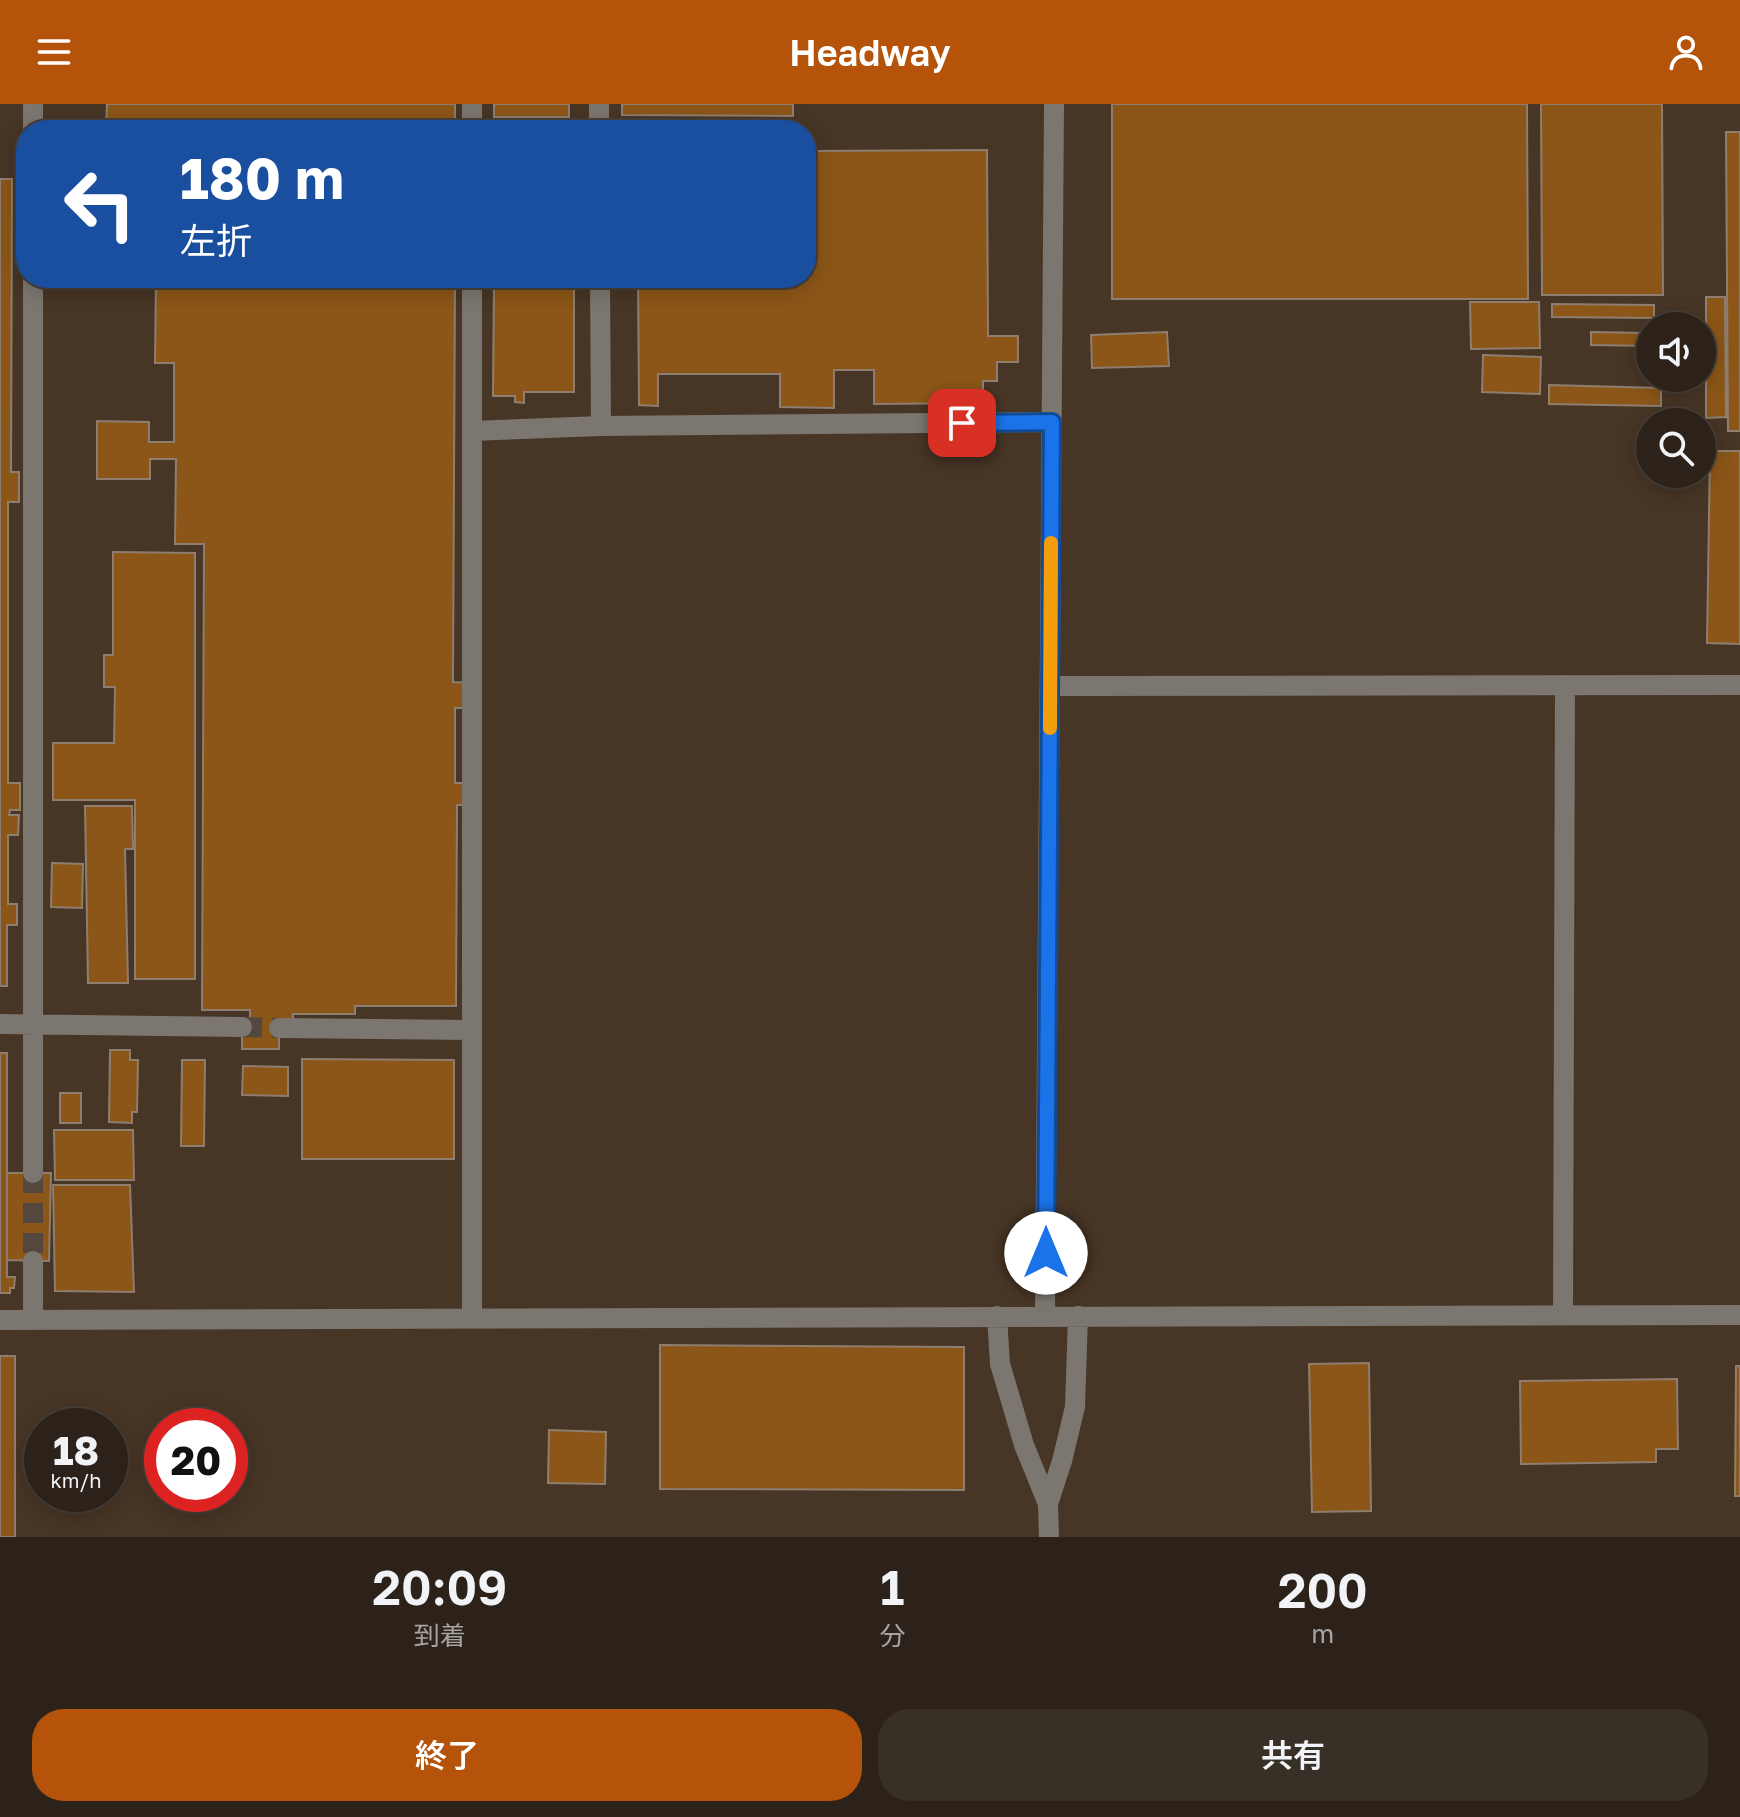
<!DOCTYPE html>
<html lang="ja">
<head>
<meta charset="utf-8">
<style>
	body { margin:0; font-family:"Golos Text","Noto Sans JP",sans-serif; background:#382f27; color:#f1f3f6; height:100vh; display:flex; flex-direction:column; font-size:30px; white-space:nowrap }
	* { box-sizing:border-box; margin:0 }
	p { font-size:26px; color:#a6a4a2 }
	.icon { flex:none; width:44px; height:44px; fill:none; stroke:currentColor; stroke-width:2; stroke-linecap:round; stroke-linejoin:round }
	.map { position:relative; height:1433px; overflow:hidden }
	.panel { display:flex; flex-direction:column; background:#2c221a; flex:1 }
	.panel>* { flex:none }
	.hud { position:absolute; left:16px; top:16px; width:800px; height:168px; border-radius:32px; box-shadow:0 4px 20px #0003,0 0 0 2px #483f39; background:#1a4fa0; color:#fff; overflow:hidden }
	.buttons { position:absolute; left:1636px; top:208px; display:grid; gap:16px }
	.buttons a { display:grid; place-items:center; width:80px; height:80px; border-radius:50%; background:#2c221a; box-shadow:0 4px 20px #0003,0 0 0 2px #483f39; font-size:40px }
	.speed { position:absolute; left:24px; top:1304px; display:flex; gap:16px; font-size:40px; font-weight:700; text-align:center }
	.speed>* { display:grid; place-content:center; width:104px; height:104px; border-radius:50%; background:#2c221a; box-shadow:0 4px 20px #0003,0 0 0 2px #483f39; line-height:1 }
	.speed small { font-size:20px; font-weight:400 }
	.speed .limit { border:12px solid #d22; background:#fff; color:#111 }
	.pin { position:absolute; display:grid; place-items:center; width:68px; height:68px; color:#fff; margin:-34px; border-radius:16px; box-shadow:0 4px 12px #0006 }
	.me { position:absolute; width:88px; margin:-44px; rotate:0deg; stroke-linejoin:round; filter:drop-shadow(0 0 6px #0008) }
	.turn { display:flex; align-items:center; gap:28px; height:168px; padding:0 32px; font-size:36px }
	.turn .icon { width:104px; height:104px; stroke-width:2.5 }
	.turn b { display:block; font-size:56px; line-height:68px }
	.eta { display:flex; justify-content:space-evenly; align-items:center; height:136px; text-align:center }
	.eta b { font-size:48px; font-weight:600; line-height:56px }
	.button { display:flex; gap:16px; margin-top:auto; padding:16px 32px }
	.button a { flex:1; height:92px; border-radius:32px; background:#b45309; color:#fff; font-size:32px; font-weight:600; line-height:92px; text-align:center }
	.button a+a { background:#382f27; color:#f1f3f6 }
	header { display:flex; justify-content:space-between; align-items:center; height:104px; padding:0 32px; background:#b45309; color:#fff; font-size:36px; font-weight:600 }
	.map>svg:first-child { display:block }
</style>
</head>
<body>
<header><svg class="icon" aria-label="menu" viewBox="0 0 24 24"><path d="M4 6h16M4 12h16M4 18h16"/></svg>Headway<svg class="icon" aria-label="person" viewBox="0 0 24 24"><circle cx="12" cy="8" r="4"/><path d="M4 21q1-7 8-7t8 7"/></svg></header>
<div class="map">
<svg width="1740" height="1433" viewBox="0 0 1740 1433">
	<rect width="100%" height="100%" fill="#3b2e23"/>
	<path fill="#473525" fill-rule="evenodd" d="M0 0H1740V1433H0ZM26 26H806V174H26ZM1650 222H1702V274H1650ZM1650 318H1702V370H1650ZM42 1322H110V1390H42ZM162 1322H230V1390H162Z"/>
	<path fill="#8b5617" stroke="#8d7e70" stroke-width="2" d="M107 0H455V26H106Z
		M494 0H569V13H494Z
		M622 0H793V12L622 11Z
		M1112 0H1527L1528 195H1112Z
		M1541 0H1662L1663 191H1542Z
		M494 21 575 22V26H494Z
		M1726 28H1740V327H1728Z
		M987 46 988 232H1018V258H997V277H983V299L874 300V266H834V304L780 303V270H658V302L639 301 638 174H806V47Z
		M0 75H12L11 368H19V398H8V679H20V706H10L9 711H19L18 731H8V800H17V821H7V882H0Z
		M156 174H455L453 578 472 579V604H455V679H468V701H457L456 902H355V910H293V921H279V945H242V918H250V906H202L204 440H175L176 355H150V375H97V317L149 318V338H174V259H155Z
		M494 174H574V288H524V299L515 298V292H493Z
		M1706 193H1725L1726 313 1706 314Z
		M1470 198H1539L1540 244 1471 245Z
		M1552 200 1654 201V214L1552 213Z
		M1167 228 1169 262 1092 264 1091 231Z
		M1591 228 1650 229V242L1591 241Z
		M1483 251 1541 253 1540 290 1482 288Z
		M1549 281 1661 284V302L1549 300Z
		M1710 347H1740V540L1707 539Z
		M113 448 195 449V875H135V696H53V639H114L115 583H104V551H113Z
		M85 702H132L133 745H125L128 879H88Z
		M52 759 83 760 82 804 51 803Z
		M110 946H130V956H138L137 1008H132V1019L109 1018Z
		M0 949H7V1173H15L14 1184H10V1189H0Z
		M302 955 454 956V1055H302Z
		M182 956H205L204 1042H181Z
		M243 962 288 963V992L242 991Z
		M60 989H81V1019H60Z
		M54 1026H133L134 1076H55Z
		M7 1069H51L49 1157 7 1156Z
		M53 1081H130L134 1188 55 1187Z
		M660 1241 964 1243V1386L660 1385Z
		M0 1252H15V1433H0Z
		M1369 1259 1371 1407 1312 1408 1309 1260Z
		M1736 1262H1740V1392H1735Z
		M1677 1275 1678 1345H1656V1358L1521 1360 1520 1277Z
		M549 1326 606 1328 605 1380 548 1379Z"/>
	<g fill="none" stroke-linecap="round" stroke-linejoin="round">
		<path stroke="#54473d" stroke-width="20" stroke-dasharray="20 10" stroke-linecap="butt" d="M242 923 279 924
			M33 1069V1157"/>
		<path stroke="#7c7670" stroke-width="20" d="M33 0V26
			M472 0V26
			M599 0V26
			M33 174V1069
			M600 174 601 322
			M472 327 601 322 1052 318
			M1050 582 1740 581
			M0 920 242 923
			M279 924 472 926
			M1563 1211 1565 581
			M997 1212 1000 1260 1024 1341 1048 1400
			M1045 1212 1054 0
			M472 1214V174
			M0 1216 1740 1211
			M33 1216V1157
			M1049 1433 1048 1400 1062 1357 1075 1303 1078 1212"/>
	</g>
	<g fill="none" stroke-linecap="round" stroke-linejoin="round">
		<defs>
			<path id="route" d="M962 319 1052 318 1046 1149"/>
		</defs>
		<use href="#route" stroke="#114b97" stroke-width="20"/>
		<use href="#route" stroke="#1a73e8" stroke-width="14"/>
		<path stroke="#f59e0b" stroke-width="14" d="M1050 624 1051 439"/>
	</g>
</svg>
<div class="buttons">
<a><svg class="icon" aria-label="sound" viewBox="0 0 24 24"><path d="M4 9h4l5-4v14l-5-4H4zM17 9q2 3 0 6"/></svg></a>
<a><svg class="icon" aria-label="search" viewBox="0 0 24 24"><circle cx="10" cy="10" r="6"/><path d="M15 15l6 6"/></svg></a>
</div>
<div class="speed"><div>18<small>km/h</small></div><div class="limit">20</div></div>
<div class="pin" style="left:962px;top:319px;background:#d93025"><svg class="icon" aria-label="arrive" viewBox="0 0 24 24"><path d="M6 21V4h12l-3 4 3 4H6"/></svg></div>
<svg class="me" style="left:1046px;top:1149px" viewBox="-20 -20 40 40"><circle r="19" fill="#fff"/><path d="M0-13L10 11 0 6-10 11z" fill="#1a73e8"/></svg>
<div class="hud">
<div class="turn"><svg class="icon" aria-label="left" viewBox="0 0 24 24"><path d="M17 20v-9H6M10 6l-5 5 5 5"/></svg><div><b>180 m</b>左折</div></div>
</div>
</div>
<section class="panel">
<div class="eta">
<div><b>20:09</b><p>到着</p></div>
<div><b>1</b><p>分</p></div>
<div><b>200</b><p>m</p></div>
</div>
<div class="button"><a>終了</a><a>共有</a></div>
</section>
</body>
</html>
